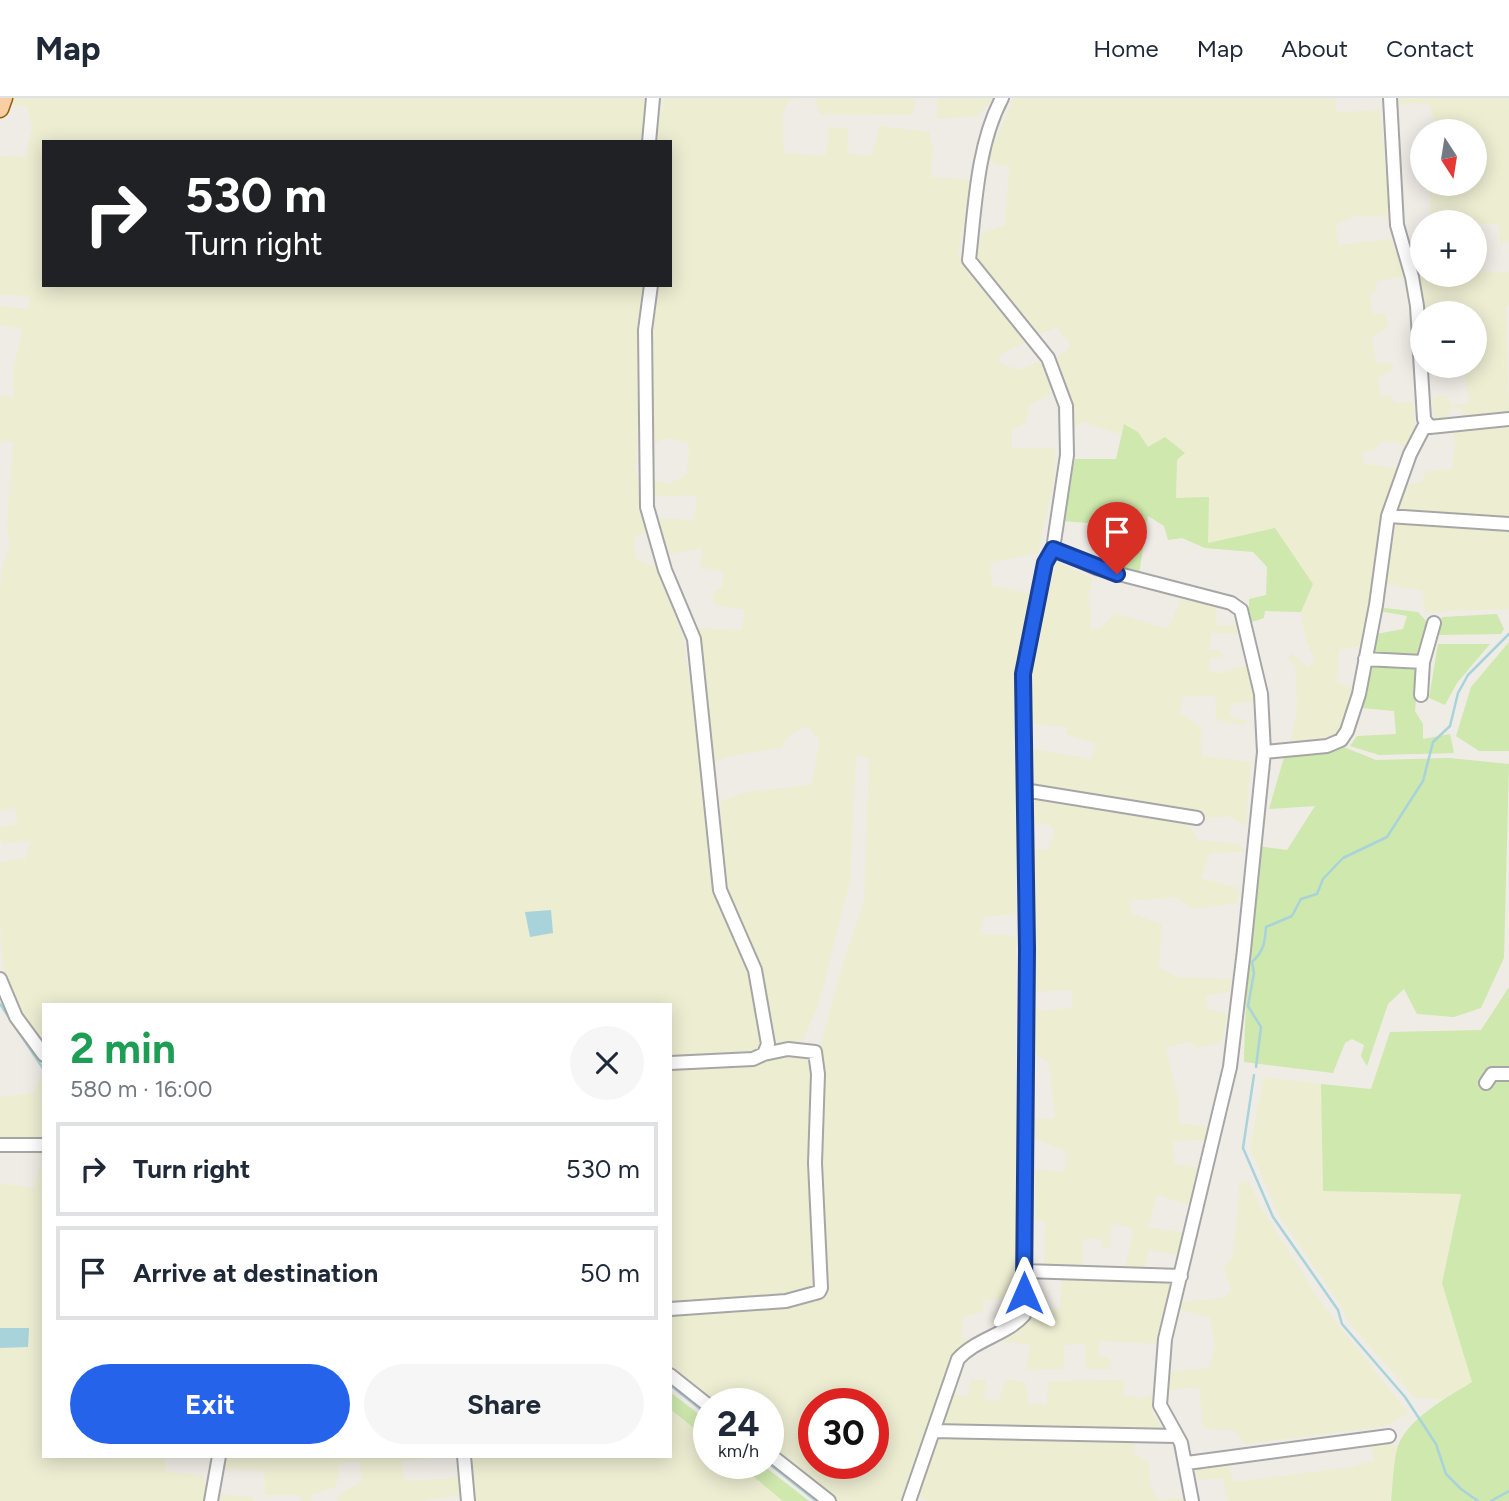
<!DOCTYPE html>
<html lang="en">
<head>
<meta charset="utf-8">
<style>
	body { margin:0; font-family:Figtree,sans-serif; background:#f6f6f7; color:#1f2937; height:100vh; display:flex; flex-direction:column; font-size:26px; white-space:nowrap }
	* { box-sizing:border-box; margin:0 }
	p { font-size:23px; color:#747a83 }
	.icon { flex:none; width:38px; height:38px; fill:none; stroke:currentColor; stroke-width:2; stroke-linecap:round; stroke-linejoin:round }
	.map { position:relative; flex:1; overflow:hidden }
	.side { position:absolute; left:42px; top:905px; width:630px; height:455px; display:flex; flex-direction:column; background:#fff; border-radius:0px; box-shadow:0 4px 18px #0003 }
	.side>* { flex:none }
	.hud { position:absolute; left:42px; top:42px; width:630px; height:147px; border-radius:0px; box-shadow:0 4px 18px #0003; background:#202124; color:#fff; overflow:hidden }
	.needle { width:46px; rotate:168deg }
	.tools { position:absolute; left:1410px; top:21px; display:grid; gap:14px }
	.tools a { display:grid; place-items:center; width:77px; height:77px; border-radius:50%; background:#fff; box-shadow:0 4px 18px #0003; font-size:35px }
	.speed { position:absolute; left:693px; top:1290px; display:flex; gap:14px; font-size:35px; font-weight:700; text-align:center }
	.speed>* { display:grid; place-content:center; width:91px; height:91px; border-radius:50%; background:#fff; box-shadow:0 4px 18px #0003; line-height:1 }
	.speed small { font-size:18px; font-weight:400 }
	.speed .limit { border:10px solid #d22; background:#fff; color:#111 }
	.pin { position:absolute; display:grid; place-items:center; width:60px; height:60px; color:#fff; margin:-72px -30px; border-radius:50% 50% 50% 0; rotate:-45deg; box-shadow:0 0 7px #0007 }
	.pin .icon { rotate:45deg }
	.me { position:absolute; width:77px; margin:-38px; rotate:0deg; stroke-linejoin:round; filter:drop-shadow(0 0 5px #0008) }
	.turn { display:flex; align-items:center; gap:24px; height:147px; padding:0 28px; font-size:32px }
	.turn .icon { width:91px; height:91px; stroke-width:2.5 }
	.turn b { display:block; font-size:49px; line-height:60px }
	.round { display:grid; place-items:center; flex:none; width:74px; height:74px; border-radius:37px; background:#f6f6f7 }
	.headline { display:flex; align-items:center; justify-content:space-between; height:119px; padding:0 28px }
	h1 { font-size:42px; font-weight:700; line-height:52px; color:#1e9e55 }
	.primary-button { display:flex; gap:14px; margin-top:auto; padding:14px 28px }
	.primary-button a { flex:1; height:80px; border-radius:42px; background:#2563eb; color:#fff; font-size:28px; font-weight:700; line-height:80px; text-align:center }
	.primary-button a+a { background:#f6f6f7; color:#1f2937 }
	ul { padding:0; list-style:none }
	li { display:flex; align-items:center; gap:21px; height:94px; margin:0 14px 10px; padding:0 14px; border:4px solid #e0e1e3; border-radius:0px }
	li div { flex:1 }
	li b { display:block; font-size:26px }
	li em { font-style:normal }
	header { display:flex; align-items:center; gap:42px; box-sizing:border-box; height:98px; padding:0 35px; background:#fff; border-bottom:2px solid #e0e1e3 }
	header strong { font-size:33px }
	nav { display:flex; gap:38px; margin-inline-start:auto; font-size:24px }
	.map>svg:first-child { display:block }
</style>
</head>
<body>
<header>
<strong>Map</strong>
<nav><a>Home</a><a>Map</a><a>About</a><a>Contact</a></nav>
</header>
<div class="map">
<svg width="1509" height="1403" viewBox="0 0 1509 1403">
	<rect width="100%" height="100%" fill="#efece6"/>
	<path fill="#ededd2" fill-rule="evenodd" d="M8 0H645L644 44H44V187H644L636 373 647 433 633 441 637 462 658 470 683 540 709 715 711 777 721 812 752 875 762 935 760 950 752 955 670 960V906H44V941L30 932 4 879 0 827V764L26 760 30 743 2 746 0 739V729L18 726 15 710 0 713V492L3 466 10 448 7 429 13 344H0V297L14 299 13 272 23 231 0 227V208L28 211 29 199 0 196V58L26 59 32 31 27 9 7 5Z
		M664 0H804L788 3 782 19 784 55 826 58 829 29 848 31 847 55 871 58 880 28 929 34 933 50 931 79 972 82 958 157 976 185 1026 244 1001 256 998 264 1019 272 1039 263 1048 273 1050 296 1030 307 1025 326 1012 331V350H1055L1054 382 1038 455 991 465 992 488 1029 495 1018 596 1016 816 983 819 980 836 1016 838 1017 1199 982 1203 984 1214 963 1219 962 1240 973 1243 955 1253 900 1403H835L768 1349V1306L714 1305 670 1272V972L759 967 769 956 789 954 815 967 845 858 864 804 869 660 856 657 850 783 819 904 803 943 777 946 763 877 729 800 722 762 721 703 746 694 811 687 820 642 807 628 789 638 781 650 730 658 713 665 705 574 697 530 741 532 745 512 714 507 712 495 722 490 723 474 700 469 702 450 670 457 657 420 694 422 697 398H654L651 382 669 386 687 377 689 346 667 340 650 347V267L658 187H670V44H655ZM814 1306H873V1365H814Z
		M815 0H916L912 17 819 16Z
		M937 0H994L977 18 937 21Z
		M1014 0H1335L1337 15 1380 11 1390 119 1357 118 1338 125 1336 132 1339 147 1391 141 1404 179 1377 183 1375 195 1370 197 1373 216H1386L1388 230 1372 239 1376 265H1392L1394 272 1378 280 1381 299 1390 297 1395 305 1413 304 1416 338 1406 352 1398 344H1381L1376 351 1362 355 1364 366 1400 370 1385 408 1377 468 1360 548 1339 552 1337 585 1352 589 1340 636 1290 648 1297 612 1295 568 1288 561 1291 555 1308 569 1315 562 1305 541 1301 514 1312 486 1275 430 1208 446 1176 400 1177 361 1184 355 1148 350 1138 334 1124 326 1120 336 1083 324 1070 332 1054 262 1071 248 1057 229 1037 237 976 164 981 136 1005 127 1009 68 995 66 988 59Z
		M1395 0H1509V144L1500 145 1499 126H1476L1475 145V124H1431L1430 86H1475V33H1438L1429 6 1408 5 1395 10Z
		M1412 155H1423V177L1474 180 1479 168 1484 174H1509V207L1506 208 1509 318 1465 321 1460 309 1449 311V322L1435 324 1432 299 1447 298 1451 307 1470 305 1463 272 1427 271 1426 268H1475V215H1423L1409 159Z
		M1509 328V511L1425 514 1422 493 1384 485 1391 431 1408 387 1422 384 1426 373 1452 371 1455 345 1453 335Z
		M1057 464 1093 481 1089 493 1091 531 1102 529 1115 515 1168 531 1181 501 1216 508V528L1238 527 1239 536 1211 535 1209 552 1220 553 1224 559 1209 561V573L1216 576 1248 567 1257 603 1231 606 1229 619 1248 623 1244 627 1216 622 1215 597 1182 599 1180 615 1201 628 1202 658 1251 664 1246 728 1228 718 1208 720 1196 715 1028 687 1029 650 1091 661 1096 646 1066 636 1067 629 1032 626 1028 596 1041 518Z
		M1030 698 1188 724 1198 742 1240 746 1245 754 1210 755 1201 780 1239 790 1238 805 1192 811 1176 799 1129 803 1133 816 1162 826 1159 870 1178 879 1232 881 1229 894 1205 898 1208 911 1228 916 1221 945 1198 950 1189 944 1166 949 1179 1003 1178 1025 1208 1029 1205 1042 1173 1043 1174 1066 1197 1069 1189 1107 1157 1097 1148 1129 1187 1135 1178 1157 1149 1152 1144 1172 1126 1169 1133 1131 1115 1126 1111 1129 1110 1149 1103 1150 1101 1141H1083V1171H1044L1045 1124 1030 1120 1029 1071 1063 1074 1067 1062 1065 1053 1028 1038 1031 1021 1055 1020 1049 964 1029 954 1031 908 1044 913 1072 909V892L1029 894 1031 751 1048 752 1055 732 1049 726H1030Z
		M40 979H44V1358H165L166 1374 202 1377 210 1395 253 1399 254 1403H0V1085L34 1090 42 1059 34 1053 0 1044V999L33 995Z
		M1264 979 1321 986 1323 1093 1461 1095 1442 1185 1472 1284 1442 1302 1414 1299 1347 1222 1341 1208 1278 1116 1250 1049Z
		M1240 1083 1249 1084 1260 1108 1322 1206 1409 1316 1382 1329 1245 1346 1233 1333 1203 1330 1199 1289 1163 1293 1168 1274 1209 1270 1215 1250 1210 1219 1179 1211 1182 1204 1224 1200 1231 1192 1224 1169 1233 1157Z
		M1084 1179 1173 1182 1156 1246 1099 1243V1254L1101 1259H1110L1111 1271H1086L1085 1246 1064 1247V1271L1025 1272 1031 1247 1000 1243 1028 1221 1060 1209 1062 1180Z
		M971 1281 986 1282 985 1301 998 1303 1006 1281 1026 1284 1028 1306 1047 1307 1048 1284 1054 1283 1125 1282 1124 1298 1143 1300 1152 1297 1153 1316 1168 1338H1137L1133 1355 1148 1363 1150 1386 1159 1402 1183 1399V1403H928L916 1396 949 1295 967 1299Z
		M670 1311 709 1342V1365H737L783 1403H474L471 1358H670Z
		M1371 1344 1398 1347 1391 1403H1228L1222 1380 1197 1382 1196 1367 1227 1362 1234 1384 1352 1369 1374 1362Z
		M218 1358H459L401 1363 405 1383 459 1380 461 1397 421 1403H338V1397L362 1383 360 1364 340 1365 336 1389 311 1397V1403H301L300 1397H265L264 1373 218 1371Z"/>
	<path fill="#cee8ae" d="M1124 326 1138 334 1148 349 1165 339 1185 355 1177 362 1176 400 1209 399 1208 445 1275 430 1313 486 1301 514 1265 513 1264 520 1249 525V501L1266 497 1267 469 1253 454 1205 450 1182 440 1168 442 1164 428 1148 418 1139 476 1114 471 1117 440 1088 425 1062 423 1075 361H1116Z
		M1385 510 1418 514 1428 525 1422 557 1370 555 1376 536 1403 531 1407 518 1379 513Z
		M1497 516 1504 531 1501 536 1439 537 1442 519Z
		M1509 544V653H1479L1456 638 1471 589Z
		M1438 546H1490L1457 585 1445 607 1429 600Z
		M1371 568 1419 572 1415 613 1423 626V641L1450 636 1454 655 1379 657 1350 648 1357 638 1396 636 1394 613 1362 610Z
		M1336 646 1376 662 1449 660 1509 666 1504 860 1481 910 1454 919 1417 916 1404 891 1388 906 1367 968 1361 958 1364 947 1352 941 1345 945 1333 975 1244 964C1245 892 1253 820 1257 748L1287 752 1315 708 1269 711 1285 656 1310 657Z
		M1509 889V1403H1391C1393 1386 1393 1364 1398 1348 1408 1320 1448 1299 1472 1284L1442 1185 1461 1096 1323 1093 1321 986 1371 991 1390 934 1481 932Z
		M670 1294 709 1324V1342L670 1311Z
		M737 1365H760L809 1403H783Z"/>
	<path fill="#a8d3db" d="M551 812 553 835 530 839 525 814Z
		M0 1230H29L28 1249 0 1250Z"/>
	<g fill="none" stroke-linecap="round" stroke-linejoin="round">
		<path stroke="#a8d3db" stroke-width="2.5" d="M0 906 44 972
			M1256 969 1261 929 1248 908 1254 875 1252 864C1264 853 1265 844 1266 829L1292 818 1301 801 1317 796 1323 781 1343 760 1387 739 1423 683 1433 644 1450 628 1458 595 1468 577 1509 536
			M1254 977 1243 1050 1273 1119 1338 1212 1342 1226 1405 1299 1436 1346 1446 1376 1461 1391 1478 1403
			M670 1287 709 1318
			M768 1365 816 1403
			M1491 1403 1509 1393"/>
		<defs>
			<path id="minor" d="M649 44 653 0
				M651 187 645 232 647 409 665 472 694 541 720 792 755 872 768 946 764 956 753 961 670 965
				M1430 329 1509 321
				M1388 418 1509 426
				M1053 451 1096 470 1231 505 1241 512 1261 596 1264 654 1244 852 1230 969 1165 1241 1160 1307 1181 1345 1192 1403
				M1365 561 1423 564 1434 525
				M1421 597 1423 564
				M1264 654 1327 648 1341 642 1347 633 1359 596 1376 507 1388 418 1410 356 1424 329H1430L1424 321 1417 208 1412 179 1397 127 1390 0
				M1024 692 1197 720
				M0 881 16 919 44 957
				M1486 985 1492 976H1509
				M0 1047H44
				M1024 1173 1181 1178
				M670 1211 786 1203 819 1194 821 1190 815 1065 818 976 815 954 788 951 764 956
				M670 1277 709 1308
				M933 1333 1176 1338
				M768 1355 829 1403
				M464 1358 468 1403
				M1187 1365 1389 1338
				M211 1403 219 1358
				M909 1403 958 1261C976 1241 1006 1237 1024 1217L1027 851 1023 576 1045 465 1053 451 1067 357 1066 308 1048 260 969 162C975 109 977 47 1002 0"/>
			<path id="major" d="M0 11 4 0"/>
		</defs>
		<use href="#minor" stroke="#a6a6a6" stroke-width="16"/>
		<use href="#major" stroke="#955c06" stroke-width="19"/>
		<use href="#minor" stroke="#fff" stroke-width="12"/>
		<use href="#major" stroke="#f8cea2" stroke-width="16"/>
	</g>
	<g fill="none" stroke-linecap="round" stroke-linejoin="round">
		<defs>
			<path id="route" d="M1024 1195 1027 851 1023 576 1045 465 1053 451 1117 476"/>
		</defs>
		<use href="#route" stroke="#184099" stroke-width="18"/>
		<use href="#route" stroke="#2563eb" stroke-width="12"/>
	</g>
</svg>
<div class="tools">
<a><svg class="needle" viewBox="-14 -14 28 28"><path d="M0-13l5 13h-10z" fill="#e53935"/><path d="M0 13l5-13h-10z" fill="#747a83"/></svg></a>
<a>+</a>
<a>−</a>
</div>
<div class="speed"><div>24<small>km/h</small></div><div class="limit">30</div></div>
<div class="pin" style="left:1117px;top:476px;background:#d93025"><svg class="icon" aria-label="arrive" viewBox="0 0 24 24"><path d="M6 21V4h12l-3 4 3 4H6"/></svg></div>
<svg class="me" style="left:1024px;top:1195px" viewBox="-20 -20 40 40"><path d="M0-17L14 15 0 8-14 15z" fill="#2563eb" stroke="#fff" stroke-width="4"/></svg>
<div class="hud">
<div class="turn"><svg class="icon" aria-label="right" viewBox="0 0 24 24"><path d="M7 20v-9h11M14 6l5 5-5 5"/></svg><div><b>530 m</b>Turn right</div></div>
</div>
<section class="side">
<div class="headline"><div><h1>2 min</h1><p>580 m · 16:00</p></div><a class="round"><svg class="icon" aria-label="close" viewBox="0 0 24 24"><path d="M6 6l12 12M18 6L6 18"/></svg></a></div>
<ul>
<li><svg class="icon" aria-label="right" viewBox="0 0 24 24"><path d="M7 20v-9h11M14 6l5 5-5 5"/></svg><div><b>Turn right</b></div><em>530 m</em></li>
<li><svg class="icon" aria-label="arrive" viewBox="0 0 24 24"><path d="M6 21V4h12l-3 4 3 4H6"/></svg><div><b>Arrive at destination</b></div><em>50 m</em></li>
</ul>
<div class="primary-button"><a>Exit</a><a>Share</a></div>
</section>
</div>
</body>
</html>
